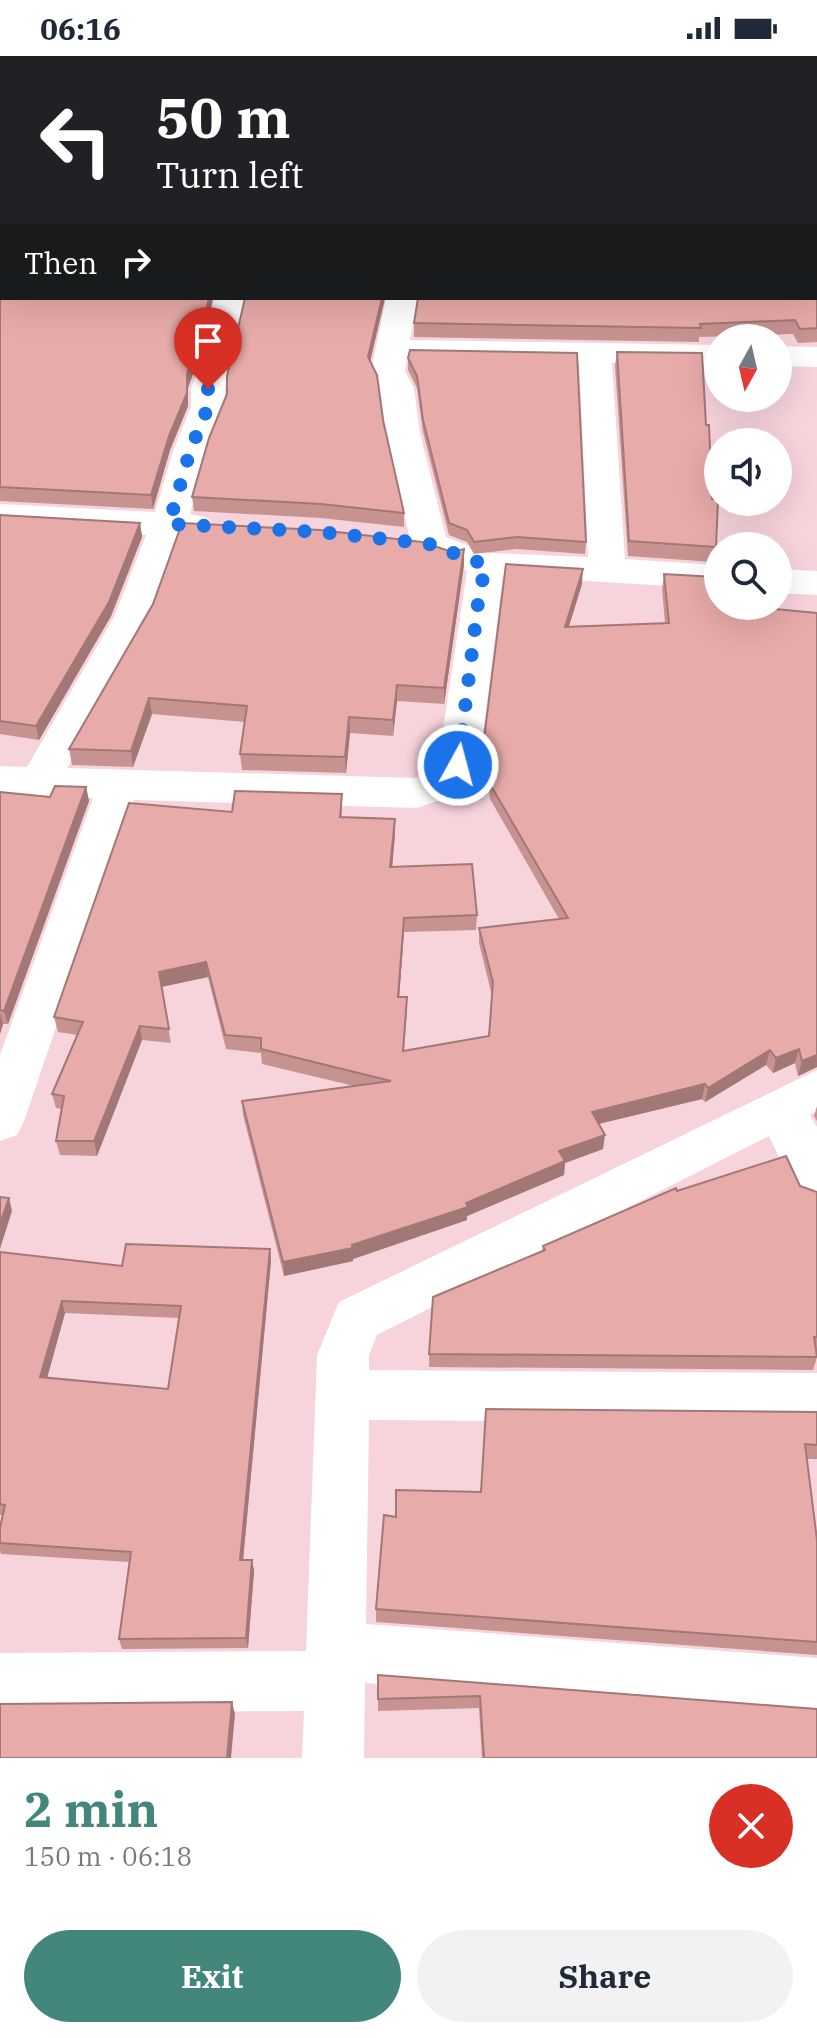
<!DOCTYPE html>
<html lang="en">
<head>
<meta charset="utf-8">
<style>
	body { margin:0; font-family:"IBM Plex Serif",serif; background:#f2f2f3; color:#1f2937; height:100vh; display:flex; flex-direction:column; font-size:30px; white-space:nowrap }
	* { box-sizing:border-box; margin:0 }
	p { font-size:26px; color:#747a83 }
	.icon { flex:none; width:44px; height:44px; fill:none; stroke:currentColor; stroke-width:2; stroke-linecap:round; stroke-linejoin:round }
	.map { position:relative; height:1702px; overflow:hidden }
	.panel { display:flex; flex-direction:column; background:#fff; flex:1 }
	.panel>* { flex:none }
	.banner { position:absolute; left:0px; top:0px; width:818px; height:244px; box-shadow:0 8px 32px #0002; background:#202124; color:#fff; overflow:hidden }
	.needle { width:52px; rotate:188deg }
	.buttons { position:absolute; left:704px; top:268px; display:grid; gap:16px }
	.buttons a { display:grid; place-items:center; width:88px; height:88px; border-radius:50%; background:#fff; box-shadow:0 8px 32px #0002; font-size:40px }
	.pin { position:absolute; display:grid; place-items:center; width:68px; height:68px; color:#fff; margin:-82px -34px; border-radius:50% 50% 50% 0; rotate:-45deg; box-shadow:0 0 8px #0007 }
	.pin .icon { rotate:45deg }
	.me { position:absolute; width:88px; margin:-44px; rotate:7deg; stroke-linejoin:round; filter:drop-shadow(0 0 6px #0008) }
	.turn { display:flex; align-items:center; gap:28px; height:168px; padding:0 24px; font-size:36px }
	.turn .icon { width:104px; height:104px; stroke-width:2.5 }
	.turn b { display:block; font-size:56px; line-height:68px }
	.then { display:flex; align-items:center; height:76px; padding:0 24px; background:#0003; gap:16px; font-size:30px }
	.round { display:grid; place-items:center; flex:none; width:84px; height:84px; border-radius:42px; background:#f2f2f3 }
	.overview { display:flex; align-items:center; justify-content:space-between; height:136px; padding:0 24px }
	h1 { font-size:48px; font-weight:700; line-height:60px; color:#43877c }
	.button { display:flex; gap:16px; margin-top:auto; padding:16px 24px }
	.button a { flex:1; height:92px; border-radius:48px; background:#43877c; color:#fff; font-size:32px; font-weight:700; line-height:92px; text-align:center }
	.button a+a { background:#f2f2f3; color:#1f2937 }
	.status { display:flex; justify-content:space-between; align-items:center; height:56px; padding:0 40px; background:#fff; direction:ltr }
	.status svg { height:22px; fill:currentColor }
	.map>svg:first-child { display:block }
</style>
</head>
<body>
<div class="status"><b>06:16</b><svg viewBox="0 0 49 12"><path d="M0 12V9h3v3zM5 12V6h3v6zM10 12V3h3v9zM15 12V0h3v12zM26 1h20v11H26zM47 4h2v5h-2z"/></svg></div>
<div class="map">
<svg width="817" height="1702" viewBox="0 0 817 1702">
	<rect width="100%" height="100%" fill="#f7d3dc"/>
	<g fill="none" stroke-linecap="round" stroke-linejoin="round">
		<path fill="#fff" fill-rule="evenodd" d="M214 242H246L235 299 225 333V351L207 395 190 458 208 462 213 470 208 478 182 481 152 562 67 712 415 722 430 717 438 706 467 515 416 496 411 488 386 377 380 332 371 315 386 242H418L410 284 718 289V309L612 307 625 503 718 509V533L503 520 479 709 460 737 417 752 134 744 24 1065 17 1079 0 1085V999L93 742 0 740V710L27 711 114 561 146 479 0 470V448L155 456 173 395 191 351V333L203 299ZM407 303 579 306 588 501 489 497 446 481 420 377 414 332 405 315Z
			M778 290 817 291V311L778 310Z
			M778 513 817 515V539L778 537Z
			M817 1014V1055L810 1059 817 1071V1149L799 1143 769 1080 377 1279 369 1299V1314L817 1317V1367L369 1364 366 1568 817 1602V1662L365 1627 364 1702H302L304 1655 0 1657V1597L306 1595 317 1299 339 1246Z"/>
	</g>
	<path fill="#c79391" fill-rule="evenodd" d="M170 0H694L654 2Z
		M0 16 2 242H213L200 298 188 332V350L170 394 153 453 0 445Z
		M817 107V286L798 287 793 278 699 281V286L414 281V267Z
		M385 242 370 306 404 457V471L321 462 194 455 192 441 227 338Z
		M617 296 706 369 716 491 714 506 628 500 615 310Z
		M408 302 586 486 585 498 516 493 474 498 467 486 449 479 423 376 417 332 408 314Z
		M0 459 140 467 142 481 111 560 39 684 0 678Z
		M320 474 464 509 444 648 397 645 393 680 350 677 346 717 242 714 240 698 245 666 152 658 133 711 72 709 69 693Z
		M664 518 714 547 817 557V1011L798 1020 795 1007 773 1017 766 1009 705 1046 702 1043 598 1068 603 1093 565 1107 564 1119 467 1160V1164L353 1203V1205L284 1220 243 1059 242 1045 354 1030 262 1008 261 997 226 993 208 921 161 931 171 987 142 984 97 1100 60 1099 56 1085 62 1053 56 1052 52 1038 77 979 58 976 54 961 232 756 342 738V761L395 778 392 811 477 859 476 874 404 876 399 941 407 956 404 995 489 980 492 940 479 887V872L559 863 490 743 489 733H485L483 698 484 683 582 528 569 570 665 567 662 533Z
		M86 731 89 745 8 968H3L0 978V736L50 741Z
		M817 1050V1065L814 1060Z
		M800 1130 817 1136V1294H816L817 1301 813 1314 429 1311V1298L542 1195 543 1190 677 1135Z
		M270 1193 271 1205 243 1504H252L254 1515 248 1592 122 1593 119 1583 129 1506 1 1498 0 1495V1472L3 1459H0V1196L122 1210ZM65 1257 179 1262 168 1333 47 1322Z
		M817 1356V1403H807L817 1484V1599L376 1566V1553L396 1461 481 1436Z
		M378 1619 817 1702H482L479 1652 378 1655Z"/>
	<path fill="#a27876" d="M209 242H213L200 298 188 332V350L170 394 153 453 151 439Z
		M382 242H385L368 314V301Z
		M140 467 142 481 111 560 39 684 36 670Z
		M464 493V509L444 648V632Z
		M583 513 582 528 564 586 565 571Z
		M397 629V645L393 680V664Z
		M149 642 152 658 133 711 131 695Z
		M349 661 350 677 346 717 345 701Z
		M86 731 89 745 8 968 4 955Z
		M395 763V778L391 825 390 811Z
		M404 862V876L398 955V941Z
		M206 906 208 921 161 931 159 916Z
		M0 957 3 968 0 978Z
		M140 970 142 984 97 1100 94 1085Z
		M799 993 795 1007 773 1017 776 1002Z
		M770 994 766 1009 705 1046 708 1032Z
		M817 999V1011L798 1020 802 1005Z
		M705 1028 702 1043 590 1070 592 1056Z
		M605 1079 603 1093 565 1107 564 1119 467 1160V1164L353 1203V1205L284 1220 283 1206 352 1189 466 1147 559 1095Z
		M9 1142 12 1155 0 1193V1168Z
		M270 1193 271 1205 242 1515 240 1504Z
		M62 1245 65 1257 44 1333 40 1321Z
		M252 1504 254 1515 248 1592 246 1582Z
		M232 1646 235 1658 231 1702H227Z"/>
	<path fill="#e7aba9" stroke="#a27876" stroke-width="2" fill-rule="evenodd" d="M170 0H653L654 2H170Z
		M0 16 2 20V242H209L199 285 187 318V337L169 380 151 439 0 431Z
		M816 107H817V272L800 273 795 264 700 268 701 272 414 267 418 242H816Z
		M245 242H382L368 301 377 319 383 364 404 457 321 448 192 441 209 382 227 338V320Z
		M410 294 577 297 586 486 517 481 474 486 467 474 449 467 423 364 417 320 408 302Z
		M617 296 702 297 706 369H709L712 443H718L716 491 629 485Z
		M0 459 140 467 109 546 36 670 0 665Z
		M182 467 320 474 422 486 452 496 464 493 444 632 397 629 393 664 349 661 345 701 240 698 247 650 149 642 131 695 69 693 153 548Z
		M506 508 583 513 565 571 669 567 664 518 715 521 714 547 718 548V550H744L817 557V999L802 1005 799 993 776 1002 770 994 708 1032 705 1028 592 1056 605 1079 559 1095 565 1105 466 1147 468 1151 352 1189 353 1192 283 1206 242 1045 391 1025 261 993V982L225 979 206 906 159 916 169 973 140 970 94 1085H56L64 1040 52 1038 83 966 54 961 129 747 232 756 235 735 342 738 340 761 395 763 390 811 472 808 477 859 404 862 398 941H407L403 995 489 980 493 926 479 872 568 862 490 728V718H486L484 683Z
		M55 730 86 731 4 955 0 954V736L50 741Z
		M786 1100 800 1130 817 1136V1281H814L817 1301 429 1298 433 1241 545 1194 543 1190 676 1132 677 1135Z
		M0 1141 9 1142 0 1168Z
		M126 1188 270 1193 240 1504H252L246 1582 119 1583 131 1496 0 1487V1472L5 1449 0 1448V1196L122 1210ZM62 1245 181 1250 168 1333 40 1321Z
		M486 1353 817 1356V1389L805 1388 817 1484V1586L376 1553 384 1459 396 1461V1434L481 1436Z
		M378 1619 817 1653V1702H484L480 1640 378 1643Z
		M232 1646 227 1702H0V1648Z"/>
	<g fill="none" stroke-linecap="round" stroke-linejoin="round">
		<path stroke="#1a73e8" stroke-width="14" stroke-dasharray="0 25.2" d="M208 333V351L190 395 169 468 321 476 429 488 486 509 479 539 458 709"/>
	</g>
</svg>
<div class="buttons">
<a><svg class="needle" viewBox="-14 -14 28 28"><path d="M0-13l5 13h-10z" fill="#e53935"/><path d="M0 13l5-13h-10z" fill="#747a83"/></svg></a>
<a><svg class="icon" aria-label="sound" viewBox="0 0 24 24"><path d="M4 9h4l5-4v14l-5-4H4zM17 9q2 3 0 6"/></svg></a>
<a><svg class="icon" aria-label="search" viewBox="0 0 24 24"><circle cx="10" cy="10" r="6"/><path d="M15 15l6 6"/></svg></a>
</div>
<div class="pin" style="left:208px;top:333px;background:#d93025"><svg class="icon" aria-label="arrive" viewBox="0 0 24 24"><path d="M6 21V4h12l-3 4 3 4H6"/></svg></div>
<svg class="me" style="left:458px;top:709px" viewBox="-20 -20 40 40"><circle r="17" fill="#1a73e8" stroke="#fff" stroke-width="3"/><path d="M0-11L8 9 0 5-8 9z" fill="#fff"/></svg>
<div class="banner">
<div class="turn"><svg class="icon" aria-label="left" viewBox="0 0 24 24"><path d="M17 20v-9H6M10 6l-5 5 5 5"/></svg><div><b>50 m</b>Turn left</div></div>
<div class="then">Then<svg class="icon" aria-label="right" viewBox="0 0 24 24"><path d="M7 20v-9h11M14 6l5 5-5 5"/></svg></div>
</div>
</div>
<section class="panel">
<div class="overview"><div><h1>2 min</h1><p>150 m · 06:18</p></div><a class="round" style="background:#d93025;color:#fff"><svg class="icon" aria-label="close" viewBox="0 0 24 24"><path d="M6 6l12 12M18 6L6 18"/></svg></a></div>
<div class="button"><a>Exit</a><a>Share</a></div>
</section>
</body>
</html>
